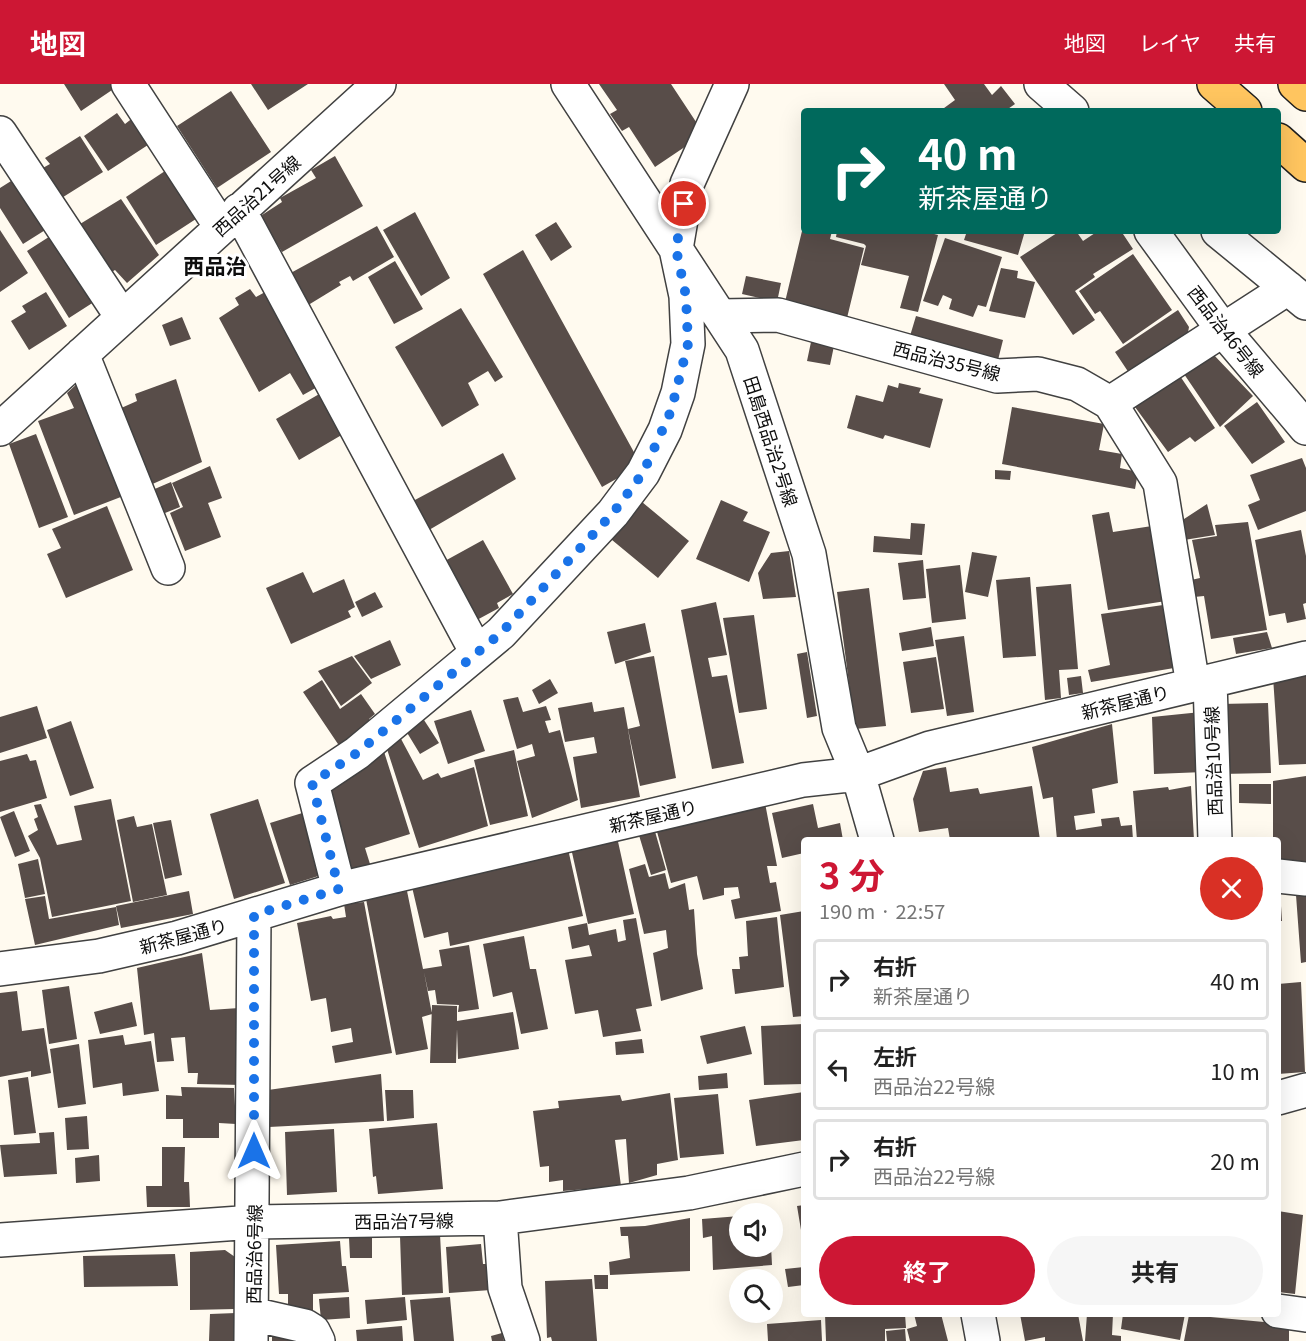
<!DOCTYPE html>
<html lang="ja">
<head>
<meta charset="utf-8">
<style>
	body { margin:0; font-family:Georgia,"Noto Sans JP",serif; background:#f6f6f6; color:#222; height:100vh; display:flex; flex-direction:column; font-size:22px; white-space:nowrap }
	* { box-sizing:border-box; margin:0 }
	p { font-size:20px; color:#767676 }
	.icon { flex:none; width:33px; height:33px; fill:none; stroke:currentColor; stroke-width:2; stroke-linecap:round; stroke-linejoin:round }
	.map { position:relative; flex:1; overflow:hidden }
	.details { position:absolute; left:801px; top:753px; width:480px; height:480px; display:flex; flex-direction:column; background:#fff; border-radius:6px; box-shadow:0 6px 24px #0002 }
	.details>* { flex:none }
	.top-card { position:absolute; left:801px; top:24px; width:480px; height:126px; border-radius:6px; box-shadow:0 6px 24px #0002; background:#00695c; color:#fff; overflow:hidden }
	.fabs { position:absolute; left:729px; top:1119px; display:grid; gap:12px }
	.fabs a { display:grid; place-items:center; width:54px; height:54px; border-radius:50%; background:#fff; box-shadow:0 6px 24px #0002; font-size:30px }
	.pin { position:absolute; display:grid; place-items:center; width:51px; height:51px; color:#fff; margin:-26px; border:3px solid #fff; border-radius:50%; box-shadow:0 2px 6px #0007 }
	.me { position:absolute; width:66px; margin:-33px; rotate:0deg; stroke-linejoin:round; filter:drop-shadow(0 0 4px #0008) }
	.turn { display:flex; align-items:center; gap:21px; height:126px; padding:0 18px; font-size:27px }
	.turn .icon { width:78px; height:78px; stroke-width:2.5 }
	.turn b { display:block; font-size:42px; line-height:51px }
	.round { display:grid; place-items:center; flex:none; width:63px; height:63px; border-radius:32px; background:#f6f6f6 }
	.head { display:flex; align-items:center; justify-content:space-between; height:102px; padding:0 18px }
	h1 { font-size:36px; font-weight:700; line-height:45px; color:#cd1734 }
	.action { display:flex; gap:12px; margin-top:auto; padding:12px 18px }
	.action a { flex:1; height:69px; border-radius:36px; background:#cd1734; color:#fff; font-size:24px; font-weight:700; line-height:69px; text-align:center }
	.action a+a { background:#f6f6f6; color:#222 }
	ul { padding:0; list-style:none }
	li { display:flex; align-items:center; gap:18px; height:81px; margin:0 12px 9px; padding:0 6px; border:3px solid #e0e0e0; border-radius:6px }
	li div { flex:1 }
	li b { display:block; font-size:22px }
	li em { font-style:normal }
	header { display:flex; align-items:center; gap:36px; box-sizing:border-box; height:84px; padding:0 30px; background:#cd1734; color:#fff }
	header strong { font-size:28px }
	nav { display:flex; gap:33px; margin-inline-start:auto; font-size:21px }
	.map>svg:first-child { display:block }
</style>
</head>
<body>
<header>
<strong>地図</strong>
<nav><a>地図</a><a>レイヤ</a><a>共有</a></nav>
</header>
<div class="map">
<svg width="1306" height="1257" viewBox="0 0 1306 1257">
	<rect width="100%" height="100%" fill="#fffaef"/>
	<path fill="#584d49" d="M64 0H112L115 4 81 27Z
		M251 0H308L268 26Z
		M599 0H671L704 50 655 83 629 43 622 47 610 30 617 26Z
		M944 0H984L992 11 1001 2 1015 20 1005 27H940L955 16Z
		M231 7 271 68 217 104 177 42Z
		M117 29 125 40 134 33 151 59 108 87 84 52Z
		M80 52 103 88 60 115 41 85 50 80 45 74Z
		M335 72 363 122 282 168 263 137 262 131 282 118 280 114 316 94 311 86Z
		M168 85 199 133 156 161 126 113Z
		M19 92 50 143 23 160 0 124V104Z
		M121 115 159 171 127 199 115 186 108 190 80 140Z
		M415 128 450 194 421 212 383 146Z
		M556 138 572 163 551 177 535 151Z
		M377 142 394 173 353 197 350 192 339 198 341 201 305 223 287 191Z
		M0 146 28 189 0 208Z
		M802 147H832L830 155 864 164 847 234 785 218Z
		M837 147H923L938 151 918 228 900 224 909 192 861 181 866 162 864 160 836 153Z
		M967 147H1025L1018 171 964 156Z
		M1060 147H1076L1083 157 1098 147H1121L1133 165 1093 190 1095 193 1075 207 1095 236 1073 251 1020 173Z
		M55 149 97 216 69 234 27 167Z
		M945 154 1002 173 986 223 978 221 973 233 949 225 952 215 943 211 938 222 923 217Z
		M523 166 641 381 602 403 483 190Z
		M1133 170 1172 226 1123 260 1100 227 1095 230 1079 207Z
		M395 177 423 225 394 240 368 193Z
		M1001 184 1018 187 1017 194 1035 198 1025 234 989 227Z
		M746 192 781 199 777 218 742 210Z
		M250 205 256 213 267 207 319 302 303 311 290 289 259 308 219 234 239 221 235 214Z
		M46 208 67 242 29 266 11 237 26 228 22 222Z
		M461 224 503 293 495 298 488 287 468 299 479 321 442 343 395 263Z
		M1178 226 1189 243 1187 254 1131 292 1115 268Z
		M916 232 1003 256 998 276 910 252Z
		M182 233 191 255 170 262 162 241Z
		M811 258 834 262 830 281 807 277Z
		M1212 269 1253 312 1220 343 1184 290Z
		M1180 292 1215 344 1195 358 1190 353 1168 368 1135 323Z
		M176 295 202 378 148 402 119 325 137 317 135 310Z
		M79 298 126 411 74 431 38 337 74 324 67 309Z
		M899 299 921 304 919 309 943 315 930 364 885 351 883 355 847 344 856 311 883 318 888 301 898 304Z
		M321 309 345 349 299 376 276 335Z
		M1257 318 1285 358 1252 380 1224 342Z
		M1012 323 1104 340 1099 366 1122 370 1120 384 1138 388 1135 405 1002 380Z
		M36 350 68 433 39 444 9 360Z
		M503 369 516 395 429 446 413 417Z
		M1302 374 1306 384V427L1258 446 1248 421 1260 416 1250 391Z
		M210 382 222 414 208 419 221 453 185 467 170 429 183 423 172 399Z
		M995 386 1011 387 1010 396 995 395Z
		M171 398 180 423 160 431 150 407Z
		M636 413 689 457 658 494 606 451Z
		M721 416 748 428 743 437 770 448 749 498 696 475Z
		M1207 420 1215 451 1184 456 1181 437Z
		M107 422 133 486 66 514 47 470 61 464 52 445Z
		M1109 428 1113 448 1152 442 1166 517 1108 526 1092 431Z
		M1248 438 1267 546 1211 555 1204 512 1194 513 1191 496 1200 494 1192 456 1217 452 1215 441Z
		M911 439 925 440 922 471 873 468 874 452 910 455Z
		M1301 446 1306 472V519L1303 520 1306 535 1287 539 1285 529 1269 532 1255 456Z
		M483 456 513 510 497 519 499 524 475 537 443 478Z
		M789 467 796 513 763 515 758 489 771 469Z
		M972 468 997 472 988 513 965 508Z
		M923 476 926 514 903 516 898 479Z
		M960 481 966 535 932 539 926 485Z
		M303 488 313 509 344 495 355 523 348 527 351 533 291 560 266 504Z
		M1030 493 1036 572 1003 574 996 496Z
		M1071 500 1078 585 1059 586 1061 614 1045 616 1036 503Z
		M869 504 886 642 855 645 837 508Z
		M375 508 383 523 362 533 355 518Z
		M716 518 727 571 708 574 712 593 727 591 744 679 712 685 681 526Z
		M1170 520 1180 583 1091 598 1088 586 1110 581 1101 530Z
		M754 531 767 625 739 629 723 534Z
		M645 539 651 568 615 580 607 548Z
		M931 543 934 562 902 567 899 549Z
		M1267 548 1272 564 1236 570 1233 554Z
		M964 552 974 628 947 632 935 556Z
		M390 556 401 581 371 595 354 572Z
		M807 568 817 632 807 634 797 570Z
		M352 572 372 599 341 622 318 587Z
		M654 572 676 694 640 702 628 645 640 642 625 577Z
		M936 573 944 625 911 629 903 578Z
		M1306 591V680L1279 681 1273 593Z
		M1081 592 1083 609 1069 611 1067 594Z
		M550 595 558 609 539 620 532 606Z
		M322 596 340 625 361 610 375 630 369 635 374 642 342 666 303 608Z
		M518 613 523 628 546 622 551 636 545 637 549 649 560 646 578 716 532 734 517 677 535 672 532 660 517 665 503 616Z
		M592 618 594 628 624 623 640 713 581 724 573 673 597 669 594 653 565 658 558 624Z
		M1268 619 1271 689 1221 690 1220 620Z
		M37 622 47 654 0 669V633Z
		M471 626 485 667 448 680 434 637Z
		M1201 628 1204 688 1154 690 1152 633Z
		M424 636 439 659 420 670 406 647Z
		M71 637 94 704 70 712 47 646Z
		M1112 640 1118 699 1092 705 1095 729 1074 732 1076 746 1102 742 1101 735 1119 733 1121 742 1132 741 1133 756H1057L1053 713 1043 715 1032 663Z
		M400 653 423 696 438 689 441 694 474 683 488 742 419 764 386 662Z
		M381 658 410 750 365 764 370 780 340 788 319 702Z
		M514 666 528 732 490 741 474 676Z
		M27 670 30 677 36 676 47 714 0 728V677Z
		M946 683 950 708 978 704 980 710 1032 702 1040 756H950L948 744 919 748 913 715 923 687Z
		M1306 692V784L1278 782V756H1273V697Z
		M1239 700H1271V720L1239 719Z
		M1191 702 1194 756H1137L1133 707 1168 703 1169 706Z
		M111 715 131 817 52 833 40 774 28 752 38 746 34 735 38 733 34 721 41 720 57 761 82 756 74 722Z
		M258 715 285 799 234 815 210 730Z
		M765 719 777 782H767L770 799 776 798 781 827 735 835 731 816 740 814 738 803 724 804V811L703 816 697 792 671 799 656 744Z
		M813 720 818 744 840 739 843 756H804V769L782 774 772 729Z
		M312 726 328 789 290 801 270 739Z
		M14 727 30 767 15 773 0 733Z
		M134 732 137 743 152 740 167 811 133 818 117 736Z
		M171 736 182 791 165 795 153 739Z
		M654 744 666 786 651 791 638 748Z
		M617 753 634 830 588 840 571 764Z
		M568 765 583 832 450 862 448 848 424 854 412 803Z
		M38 775 45 810 25 814 18 780Z
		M645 780 649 793 665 789 669 805 685 799 689 826 694 825 697 870 703 905 661 917 653 869 668 864 666 846 644 850 629 785Z
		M189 807 193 830 121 844 116 822Z
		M407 807 423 885 442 882 439 866 469 861 479 925 458 928 459 921 437 920 435 906 428 907 424 888 432 930 422 933 428 965 396 971 366 815Z
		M1278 807H1280L1282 837H1278Z
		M1296 811H1306V878L1301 879Z
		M45 812 49 835 116 823 119 841 35 861 25 815Z
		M364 818 392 969 335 979 332 962 353 958 351 944 331 948 326 914 311 917 297 839 331 832 333 835 346 833 344 820Z
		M804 827V932L793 933 780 831Z
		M777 833 784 903 735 910 732 885H740L739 873 748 872 746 837Z
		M636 834 652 922 636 925 641 947 603 953 598 926 575 930 565 876 592 872 589 861 572 865 568 843 587 839 589 851 616 845 618 858 626 856 623 836Z
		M524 852 530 885H536L548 945 521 950 512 908 493 913 483 860Z
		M202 869 210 926 239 924 243 1001 197 1000 198 989H188L185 953 171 954 174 977 157 978 154 949 144 951 137 884Z
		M1301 898 1305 988 1278 990V900Z
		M69 902 77 955 49 960 42 906Z
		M17 907 22 947 44 944 51 989 31 993V987L0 993V909Z
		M132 918 137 942 100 950 94 928Z
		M432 921 457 922V937L513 928 519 965 458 975 457 945 456 979H430Z
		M804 940V1000L764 1001 761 942Z
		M745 942 752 970 707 980 700 952Z
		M123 951 125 961 151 957 159 1007 123 1012 122 999 93 1004 88 956Z
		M642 955 644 969 616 971 615 958Z
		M79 960 86 1020 58 1024 50 965Z
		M727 989 728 1004 699 1006 698 992Z
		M381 990 384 1037 269 1043 268 1006Z
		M28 993 36 1049 14 1051 8 996Z
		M181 1003 234 1004 236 1040 219 1039V1054H183V1035H166V1011L182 1012Z
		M385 1006H413L414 1034 387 1037Z
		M804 1008V1056L756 1062 749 1016Z
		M670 1009 678 1076 657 1080V1091L629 1099 626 1055 615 1056 621 1102 563 1107V1096L549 1098V1082L540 1083 533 1027 559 1024 558 1017 620 1011 622 1017Z
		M718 1010 724 1070 680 1074 674 1014Z
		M87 1032 89 1065 67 1066 65 1034Z
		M437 1039 443 1105 378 1110 376 1092 373 1093 369 1045Z
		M334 1045 337 1108 287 1111 285 1048Z
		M54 1048 57 1090 4 1093 0 1061 40 1059 39 1049Z
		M162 1063H185L184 1098H189L190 1123H147L146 1102H162Z
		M99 1071 100 1097 76 1099 75 1074Z
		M804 1121V1146H801L797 1122Z
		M1278 1127 1303 1131 1295 1210 1278 1208Z
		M740 1132V1162H771L772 1181 713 1186 712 1152 703 1154 702 1135Z
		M690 1134V1187L610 1191 609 1178 630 1174 628 1152H621L620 1143 645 1142Z
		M440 1150 443 1209 402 1211 400 1152Z
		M349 1154H372V1174H350Z
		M340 1157 342 1182H346L349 1208 313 1210V1234L288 1222V1210H279L276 1161Z
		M481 1160 483 1180H488L491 1206 449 1209 446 1163Z
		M225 1166 235 1173V1225L190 1226V1168Z
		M175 1170 178 1202 84 1203 83 1172Z
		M804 1183V1201L788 1203 785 1185Z
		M594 1191H608V1205H595Z
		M592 1195 597 1257H552L551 1253 547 1254 545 1197Z
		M349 1213 350 1234 321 1236 319 1215Z
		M405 1213 407 1236 367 1240 365 1216Z
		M450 1213 454 1257H414L410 1216Z
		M236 1229V1257H209L210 1230Z
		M825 1230H905L906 1244 885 1245V1257H826Z
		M914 1230H941L948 1257H910L907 1245 917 1242Z
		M1020 1230H1078L1083 1257H1045V1253L1025 1257Z
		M1087 1230H1113L1112 1251 1121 1252V1257H1085Z
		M1123 1230H1185L1180 1256 1121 1245Z
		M1189 1231 1274 1239 1289 1245V1257H1184Z
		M821 1236 822 1257H768L767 1240Z
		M402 1242 403 1257H357L356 1246Z
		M905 1245 906 1257H887L886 1247Z
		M272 1248 298 1257H272Z
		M502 1249 504 1257H492L491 1252Z"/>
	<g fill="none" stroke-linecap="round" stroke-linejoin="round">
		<defs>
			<path id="minor" d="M128 0 221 143
				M568 0 742 266 809 470 839 644 858 690 877 756
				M1041 0 1072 27
				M0 49 122 233
				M239 126 477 569
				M1151 147 1223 246 1306 344
				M1218 147 1306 219
				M720 232 778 231 997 292 1038 290 1077 300 1110 319 1288 204
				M82 270 168 484
				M1110 319 1160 399 1193 601
				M0 345 379 0
				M1210 597 1215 756
				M1278 792 1306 795
				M339 805 312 699 357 669 501 549 613 429 643 389 665 346 678 309 688 260 686 212 676 165 687 100 732 0
				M0 885 99 872 177 854 339 805 803 696 858 690 930 664 1306 574
				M1278 1014 1306 1006
				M500 1134 505 1204 523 1257
				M0 1156 254 1138 500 1134 689 1109 804 1085
				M1278 1227 1306 1231
				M252 1230 305 1242 313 1247 318 1257
				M978 1230 983 1257
				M251 1257 254 831"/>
			<path id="major" d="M1214 0 1245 27
				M1295 0 1306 10
				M1278 56 1306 81"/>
		</defs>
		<use href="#minor" stroke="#414141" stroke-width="36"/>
		<use href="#major" stroke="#1f1f1f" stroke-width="36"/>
		<use href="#minor" stroke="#fff" stroke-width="33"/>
		<use href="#major" stroke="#ffc55f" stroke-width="33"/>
	</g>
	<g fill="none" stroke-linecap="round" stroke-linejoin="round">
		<path stroke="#1a73e8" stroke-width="10" stroke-dasharray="0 18" d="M254 1067V831L339 805 312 699 357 669 501 549 613 429 643 389 671 327 688 260 686 212 676 165 684 120"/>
	</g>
	<g text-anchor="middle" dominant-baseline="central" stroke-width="6" stroke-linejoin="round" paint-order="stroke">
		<g font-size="18" fill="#0e0e0e" stroke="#fff">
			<text transform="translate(256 111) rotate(-42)">西品治21号線</text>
			<text transform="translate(1227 247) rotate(52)">西品治46号線</text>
			<text transform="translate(947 276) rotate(14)">西品治35号線</text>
			<text transform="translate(772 357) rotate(72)">田島西品治2号線</text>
			<text transform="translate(1125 617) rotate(-14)">新茶屋通り</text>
			<text transform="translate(1212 677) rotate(-92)">西品治10号線</text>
			<text transform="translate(653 731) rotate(-13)">新茶屋通り</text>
			<text transform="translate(183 851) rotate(-15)">新茶屋通り</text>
			<text transform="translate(404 1136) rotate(-1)">西品治7号線</text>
			<text transform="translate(253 1170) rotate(-89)">西品治6号線</text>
		</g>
		<g font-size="21" font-weight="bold" fill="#0e0e0e" stroke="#fff">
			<text x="215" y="181">西品治</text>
		</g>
	</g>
</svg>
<div class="fabs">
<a><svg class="icon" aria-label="sound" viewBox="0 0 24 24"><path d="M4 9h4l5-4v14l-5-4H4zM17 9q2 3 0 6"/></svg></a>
<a><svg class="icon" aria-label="search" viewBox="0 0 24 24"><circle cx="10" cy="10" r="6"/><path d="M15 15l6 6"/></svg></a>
</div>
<div class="pin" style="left:684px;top:120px;background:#d93025"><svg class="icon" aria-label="arrive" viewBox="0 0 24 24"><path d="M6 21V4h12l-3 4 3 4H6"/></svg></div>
<svg class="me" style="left:254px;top:1067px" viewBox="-20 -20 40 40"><path d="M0-17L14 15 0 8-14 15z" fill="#1a73e8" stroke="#fff" stroke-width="4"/></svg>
<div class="top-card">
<div class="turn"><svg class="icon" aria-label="right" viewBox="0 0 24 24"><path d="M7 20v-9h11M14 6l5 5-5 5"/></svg><div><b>40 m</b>新茶屋通り</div></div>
</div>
<section class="details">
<div class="head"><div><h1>3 分</h1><p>190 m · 22:57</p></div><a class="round" style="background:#d93025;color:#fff"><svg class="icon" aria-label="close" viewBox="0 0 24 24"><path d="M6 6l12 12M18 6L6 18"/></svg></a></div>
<ul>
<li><svg class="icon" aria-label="right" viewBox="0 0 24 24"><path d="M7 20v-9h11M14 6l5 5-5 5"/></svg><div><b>右折</b><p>新茶屋通り</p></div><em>40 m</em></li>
<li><svg class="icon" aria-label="left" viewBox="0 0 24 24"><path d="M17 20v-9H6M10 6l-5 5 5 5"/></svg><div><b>左折</b><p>西品治22号線</p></div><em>10 m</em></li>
<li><svg class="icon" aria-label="right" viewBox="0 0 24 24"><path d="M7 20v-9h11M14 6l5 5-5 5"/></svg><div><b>右折</b><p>西品治22号線</p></div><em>20 m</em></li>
</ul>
<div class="action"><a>終了</a><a>共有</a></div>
</section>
</div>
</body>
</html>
